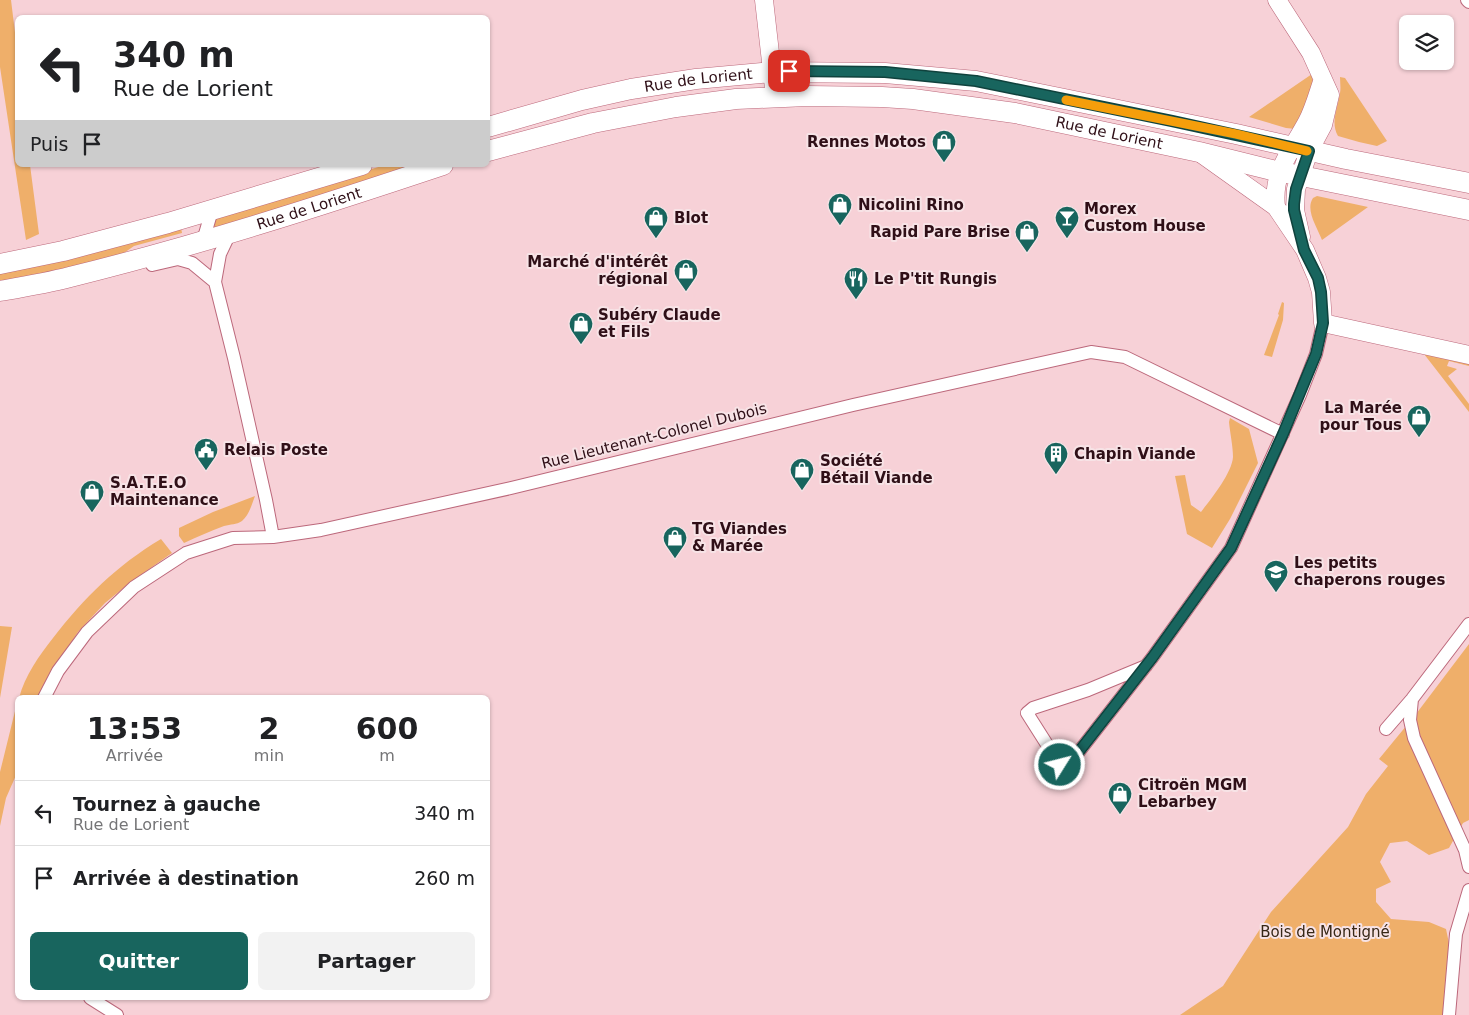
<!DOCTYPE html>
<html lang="fr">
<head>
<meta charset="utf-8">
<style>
	body { margin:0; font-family:"DejaVu Sans",sans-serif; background:#f2f2f2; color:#202124; height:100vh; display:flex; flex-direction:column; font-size:19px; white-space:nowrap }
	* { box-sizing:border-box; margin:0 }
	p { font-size:16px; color:#757577 }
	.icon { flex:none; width:28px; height:28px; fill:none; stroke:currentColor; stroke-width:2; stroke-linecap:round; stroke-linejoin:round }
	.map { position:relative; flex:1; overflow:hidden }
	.details { position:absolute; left:15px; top:695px; width:475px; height:305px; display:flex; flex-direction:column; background:#fff; border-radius:8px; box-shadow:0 1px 4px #0004 }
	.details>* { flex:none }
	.top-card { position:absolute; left:15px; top:15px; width:475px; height:152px; border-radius:8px; box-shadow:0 1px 4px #0004; background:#fff; color:#202124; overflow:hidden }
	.tools { position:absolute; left:1399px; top:15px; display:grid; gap:10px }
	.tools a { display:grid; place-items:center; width:55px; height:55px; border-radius:8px; background:#fff; box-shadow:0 1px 4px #0004; font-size:25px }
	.pin { position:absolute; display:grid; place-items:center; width:42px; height:42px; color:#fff; margin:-21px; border-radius:10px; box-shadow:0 2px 8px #0006 }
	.me { position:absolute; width:55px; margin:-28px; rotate:54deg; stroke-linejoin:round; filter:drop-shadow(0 0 4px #0008) }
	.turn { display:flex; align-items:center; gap:18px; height:105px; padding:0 15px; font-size:22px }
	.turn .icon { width:65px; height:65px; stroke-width:2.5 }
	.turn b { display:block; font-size:35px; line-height:42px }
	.then { display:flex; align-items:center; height:48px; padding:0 15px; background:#0003; gap:10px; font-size:19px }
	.eta { display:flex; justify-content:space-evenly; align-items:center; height:85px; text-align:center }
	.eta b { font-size:30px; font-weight:600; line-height:35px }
	.primary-button { display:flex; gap:10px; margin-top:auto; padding:10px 15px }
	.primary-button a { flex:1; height:58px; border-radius:8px; background:#18655e; color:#fff; font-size:20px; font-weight:600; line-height:58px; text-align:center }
	.primary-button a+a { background:#f2f2f2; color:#202124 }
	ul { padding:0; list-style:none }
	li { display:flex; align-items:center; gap:15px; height:65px; padding:0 15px; border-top:1px solid #e0e0e0 }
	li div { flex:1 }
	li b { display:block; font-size:19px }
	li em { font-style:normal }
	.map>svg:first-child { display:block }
</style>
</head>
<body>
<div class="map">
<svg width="1469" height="1015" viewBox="0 0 1469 1015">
	<rect width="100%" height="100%" fill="#f7d1d7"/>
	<path fill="#efaf6a" d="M0 0H11L18 57V165H30L39 234 26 240 0 67Z
		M1312 74 1314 89 1296 129 1286 128 1249 117Z
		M1340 77 1345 78 1387 141 1377 146 1359 142 1338 136C1330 122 1338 108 1340 93 1341 88 1340 82 1340 77Z
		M385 165H426L210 231 215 216Z
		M1317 196 1368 207 1322 240C1317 227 1305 210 1313 198Z
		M181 227 182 233 134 246 121 255 0 283V268Z
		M1282 302 1284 303 1283 320 1272 357 1264 355 1279 315 1278 314Z
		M1424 354 1469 364V366L1449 361 1447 366 1457 369 1448 376 1469 404V412Z
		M1230 418 1249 429 1258 463 1230 519 1212 548 1187 534 1175 476 1185 475 1191 505 1201 512C1211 499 1232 473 1233 457 1233 446 1230 433 1229 422Z
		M255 496C252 504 249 515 242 521 236 525 231 524 224 526 210 531 197 537 184 543L179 536V528L213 512Z
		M161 539 172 553 132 581 105 603 78 632 45 683 38 697 19 698C25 675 39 656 53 638 85 597 116 566 161 539Z
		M0 626 12 627 0 698Z
		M1469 644V820L1463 823 1449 848 1429 855 1407 841 1390 843 1380 862 1391 882 1376 889V902L1391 919 1429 922 1446 929 1450 948 1452 1015H1180L1223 986 1271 912 1348 827 1366 794 1388 766 1379 759 1416 714Z
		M17 703V773L6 798 0 826V772Z"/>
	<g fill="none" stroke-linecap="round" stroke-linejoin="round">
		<defs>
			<path id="street" d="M1467 0 1469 2
				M230 233 220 254 215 282 234 358 266 500 273 537
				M203 241 212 210
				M152 265 178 259 192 263 215 282
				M1146 666 1088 690 1033 708 1027 713 1060 765 1070 763 1152 658 1231 548 1300 395 1316 354 1323 323
				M44 698 58 671 87 632 134 587 186 553 233 538 273 537 321 530 511 488 853 405 1091 352 1125 357 1283 434
				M1412 699 1410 720 1414 738 1465 850 1469 867
				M1386 729 1412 699 1469 624
				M90 998 117 1015
				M1449 1015 1456 934 1469 890"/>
			<path id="secondary" d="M764 0 775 97
				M1277 0 1311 53 1330 95 1323 125 1309 151 1296 189 1295 210 1301 237
				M1203 155 1276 207 1305 250 1317 278 1321 292 1323 323 1469 355
				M1276 207C1272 171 1291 152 1307 122 1314 109 1318 93 1323 79"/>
			<g id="primary">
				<path id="s1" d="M488 127 582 100 631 89 696 79 772 72 885 73 976 81 1236 134 1346 159 1469 183"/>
				<path id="s2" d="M488 151 593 123 676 107 736 99 807 96 882 97 913 99 1015 113 1199 152 1272 170 1469 210"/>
				<path d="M0 264 63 251 168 223 362 165"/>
				<path id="s3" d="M0 291C23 287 47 283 70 277 196 246 320 206 443 165"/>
			</g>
		</defs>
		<use href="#street" stroke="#bc687b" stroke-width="14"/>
		<use href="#secondary" stroke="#bc687b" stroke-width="19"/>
		<use href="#primary" stroke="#bc687b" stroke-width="21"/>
		<use href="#street" stroke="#fff" stroke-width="12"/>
		<use href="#secondary" stroke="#fff" stroke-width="18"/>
		<use href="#primary" stroke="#fff" stroke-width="20"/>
	</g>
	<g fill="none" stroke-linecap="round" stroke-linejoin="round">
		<defs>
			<path id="route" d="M789 71 885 72 976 81 1172 121 1309 151 1296 189 1294 204V210L1304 250 1318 278 1321 292 1323 323 1316 354 1283 434 1231 548 1152 658 1070 763 1060 765"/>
		</defs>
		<use href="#route" stroke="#10423d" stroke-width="12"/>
		<use href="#route" stroke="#18655e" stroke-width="9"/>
		<path stroke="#f59e0b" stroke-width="9" d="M1066 100 1236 134 1307 151"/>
	</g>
	<defs>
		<symbol id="shop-pin" viewBox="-11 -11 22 30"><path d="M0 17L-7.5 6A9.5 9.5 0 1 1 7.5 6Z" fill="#18655e" stroke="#f7e3e6"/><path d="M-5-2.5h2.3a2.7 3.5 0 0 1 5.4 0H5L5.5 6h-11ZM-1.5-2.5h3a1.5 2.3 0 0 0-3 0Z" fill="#fff"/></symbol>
		<symbol id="bar-pin" viewBox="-11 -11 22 30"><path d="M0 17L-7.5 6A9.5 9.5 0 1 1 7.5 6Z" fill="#18655e" stroke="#f7e3e6"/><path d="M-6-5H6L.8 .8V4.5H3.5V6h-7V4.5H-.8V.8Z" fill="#fff"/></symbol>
		<symbol id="restaurant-pin" viewBox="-11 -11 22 30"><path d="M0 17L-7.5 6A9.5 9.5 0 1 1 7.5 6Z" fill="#18655e" stroke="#f7e3e6"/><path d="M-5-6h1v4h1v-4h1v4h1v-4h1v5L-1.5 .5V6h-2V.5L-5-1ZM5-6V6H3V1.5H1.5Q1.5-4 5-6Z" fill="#fff"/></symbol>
		<symbol id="civic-pin" viewBox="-11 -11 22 30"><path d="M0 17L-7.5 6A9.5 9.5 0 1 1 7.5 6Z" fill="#18655e" stroke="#f7e3e6"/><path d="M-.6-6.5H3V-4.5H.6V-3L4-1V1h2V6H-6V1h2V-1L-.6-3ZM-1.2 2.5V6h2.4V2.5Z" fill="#fff"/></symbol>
		<symbol id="building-pin" viewBox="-11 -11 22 30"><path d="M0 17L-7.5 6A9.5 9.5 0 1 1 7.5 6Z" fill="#18655e" stroke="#f7e3e6"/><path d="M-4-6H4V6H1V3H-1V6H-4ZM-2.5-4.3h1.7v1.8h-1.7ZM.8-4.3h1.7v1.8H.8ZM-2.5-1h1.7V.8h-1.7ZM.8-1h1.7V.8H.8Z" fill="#fff"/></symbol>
		<symbol id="school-pin" viewBox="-11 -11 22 30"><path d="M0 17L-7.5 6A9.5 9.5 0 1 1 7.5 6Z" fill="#18655e" stroke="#f7e3e6"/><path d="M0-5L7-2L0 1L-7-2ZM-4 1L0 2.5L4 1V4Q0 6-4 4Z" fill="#fff"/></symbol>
	</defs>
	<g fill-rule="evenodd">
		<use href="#shop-pin" x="930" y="128" width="28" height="38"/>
		<use href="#shop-pin" x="826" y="191" width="28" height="38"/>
		<use href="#shop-pin" x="642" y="204" width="28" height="38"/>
		<use href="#bar-pin" x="1053" y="204" width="28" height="38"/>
		<use href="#shop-pin" x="1013" y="218" width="28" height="38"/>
		<use href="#shop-pin" x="672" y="257" width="28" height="38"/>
		<use href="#restaurant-pin" x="842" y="265" width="28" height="38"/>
		<use href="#shop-pin" x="567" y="310" width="28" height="38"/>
		<use href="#shop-pin" x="1405" y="403" width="28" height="38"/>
		<use href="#civic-pin" x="192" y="436" width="28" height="38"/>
		<use href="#building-pin" x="1042" y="440" width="28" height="38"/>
		<use href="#shop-pin" x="788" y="456" width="28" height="38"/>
		<use href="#shop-pin" x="78" y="478" width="28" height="38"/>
		<use href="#shop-pin" x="661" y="524" width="28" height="38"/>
		<use href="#school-pin" x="1262" y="558" width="28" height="38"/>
		<use href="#shop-pin" x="1106" y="780" width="28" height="38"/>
	</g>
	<g text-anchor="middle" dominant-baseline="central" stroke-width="4" stroke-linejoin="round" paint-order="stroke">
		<g font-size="15" fill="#2f0f17" stroke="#f7e3e6">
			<text stroke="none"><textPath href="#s1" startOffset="216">Rue de Lorient</textPath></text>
			<text stroke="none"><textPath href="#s2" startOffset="630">Rue de Lorient</textPath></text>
			<text stroke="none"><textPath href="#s3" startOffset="320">Rue de Lorient</textPath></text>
			<text transform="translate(654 436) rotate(-14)">Rue Lieutenant-Colonel Dubois</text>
		</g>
		<g font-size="15" font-weight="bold" fill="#2f0f17" stroke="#f7e3e6" text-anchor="start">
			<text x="926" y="142" text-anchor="end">Rennes Motos</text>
			<text x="858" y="205">Nicolini Rino</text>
			<text x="1084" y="209">Morex<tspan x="1084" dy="17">Custom House</tspan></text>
			<text x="674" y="218">Blot</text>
			<text x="1010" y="232" text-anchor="end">Rapid Pare Brise</text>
			<text x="668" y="262" text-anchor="end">Marché d'intérêt<tspan x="668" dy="17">régional</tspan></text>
			<text x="874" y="279">Le P'tit Rungis</text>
			<text x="598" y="315">Subéry Claude<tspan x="598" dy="17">et Fils</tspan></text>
			<text x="1402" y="408" text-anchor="end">La Marée<tspan x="1402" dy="17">pour Tous</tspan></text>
			<text x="224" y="450">Relais Poste</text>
			<text x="1074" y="454">Chapin Viande</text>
			<text x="820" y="461">Société<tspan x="820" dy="17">Bétail Viande</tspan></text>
			<text x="110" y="483">S.A.T.E.O<tspan x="110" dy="17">Maintenance</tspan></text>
			<text x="692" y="529">TG Viandes<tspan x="692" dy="17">&amp; Marée</tspan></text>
			<text x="1294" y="563">Les petits<tspan x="1294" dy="17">chaperons rouges</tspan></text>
			<text x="1138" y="785">Citroën MGM<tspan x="1138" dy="17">Lebarbey</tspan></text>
		</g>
		<g font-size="15" fill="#372716" stroke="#f7e3e6">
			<text x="1325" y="932">Bois de Montigné</text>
		</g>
	</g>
</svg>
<div class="tools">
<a><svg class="icon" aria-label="layers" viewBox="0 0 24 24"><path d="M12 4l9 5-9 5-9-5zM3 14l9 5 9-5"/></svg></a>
</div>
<div class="pin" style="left:789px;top:71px;background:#d93025"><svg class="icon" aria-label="arrive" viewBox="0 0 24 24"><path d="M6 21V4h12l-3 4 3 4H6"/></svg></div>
<svg class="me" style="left:1060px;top:765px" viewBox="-20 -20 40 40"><circle r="17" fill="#18655e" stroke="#fff" stroke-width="3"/><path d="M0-11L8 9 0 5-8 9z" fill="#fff"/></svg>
<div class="top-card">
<div class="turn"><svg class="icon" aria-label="left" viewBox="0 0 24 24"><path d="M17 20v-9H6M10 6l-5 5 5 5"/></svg><div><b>340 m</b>Rue de Lorient</div></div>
<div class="then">Puis<svg class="icon" aria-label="arrive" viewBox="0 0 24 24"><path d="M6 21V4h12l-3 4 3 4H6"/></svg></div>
</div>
<section class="details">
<div class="eta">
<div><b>13:53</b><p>Arrivée</p></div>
<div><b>2</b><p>min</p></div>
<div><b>600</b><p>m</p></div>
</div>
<ul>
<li><svg class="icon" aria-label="left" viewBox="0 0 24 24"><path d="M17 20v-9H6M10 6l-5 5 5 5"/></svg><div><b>Tournez à gauche</b><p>Rue de Lorient</p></div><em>340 m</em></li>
<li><svg class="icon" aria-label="arrive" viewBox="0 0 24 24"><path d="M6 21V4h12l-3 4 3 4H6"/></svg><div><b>Arrivée à destination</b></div><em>260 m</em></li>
</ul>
<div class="primary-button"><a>Quitter</a><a>Partager</a></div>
</section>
</div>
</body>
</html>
